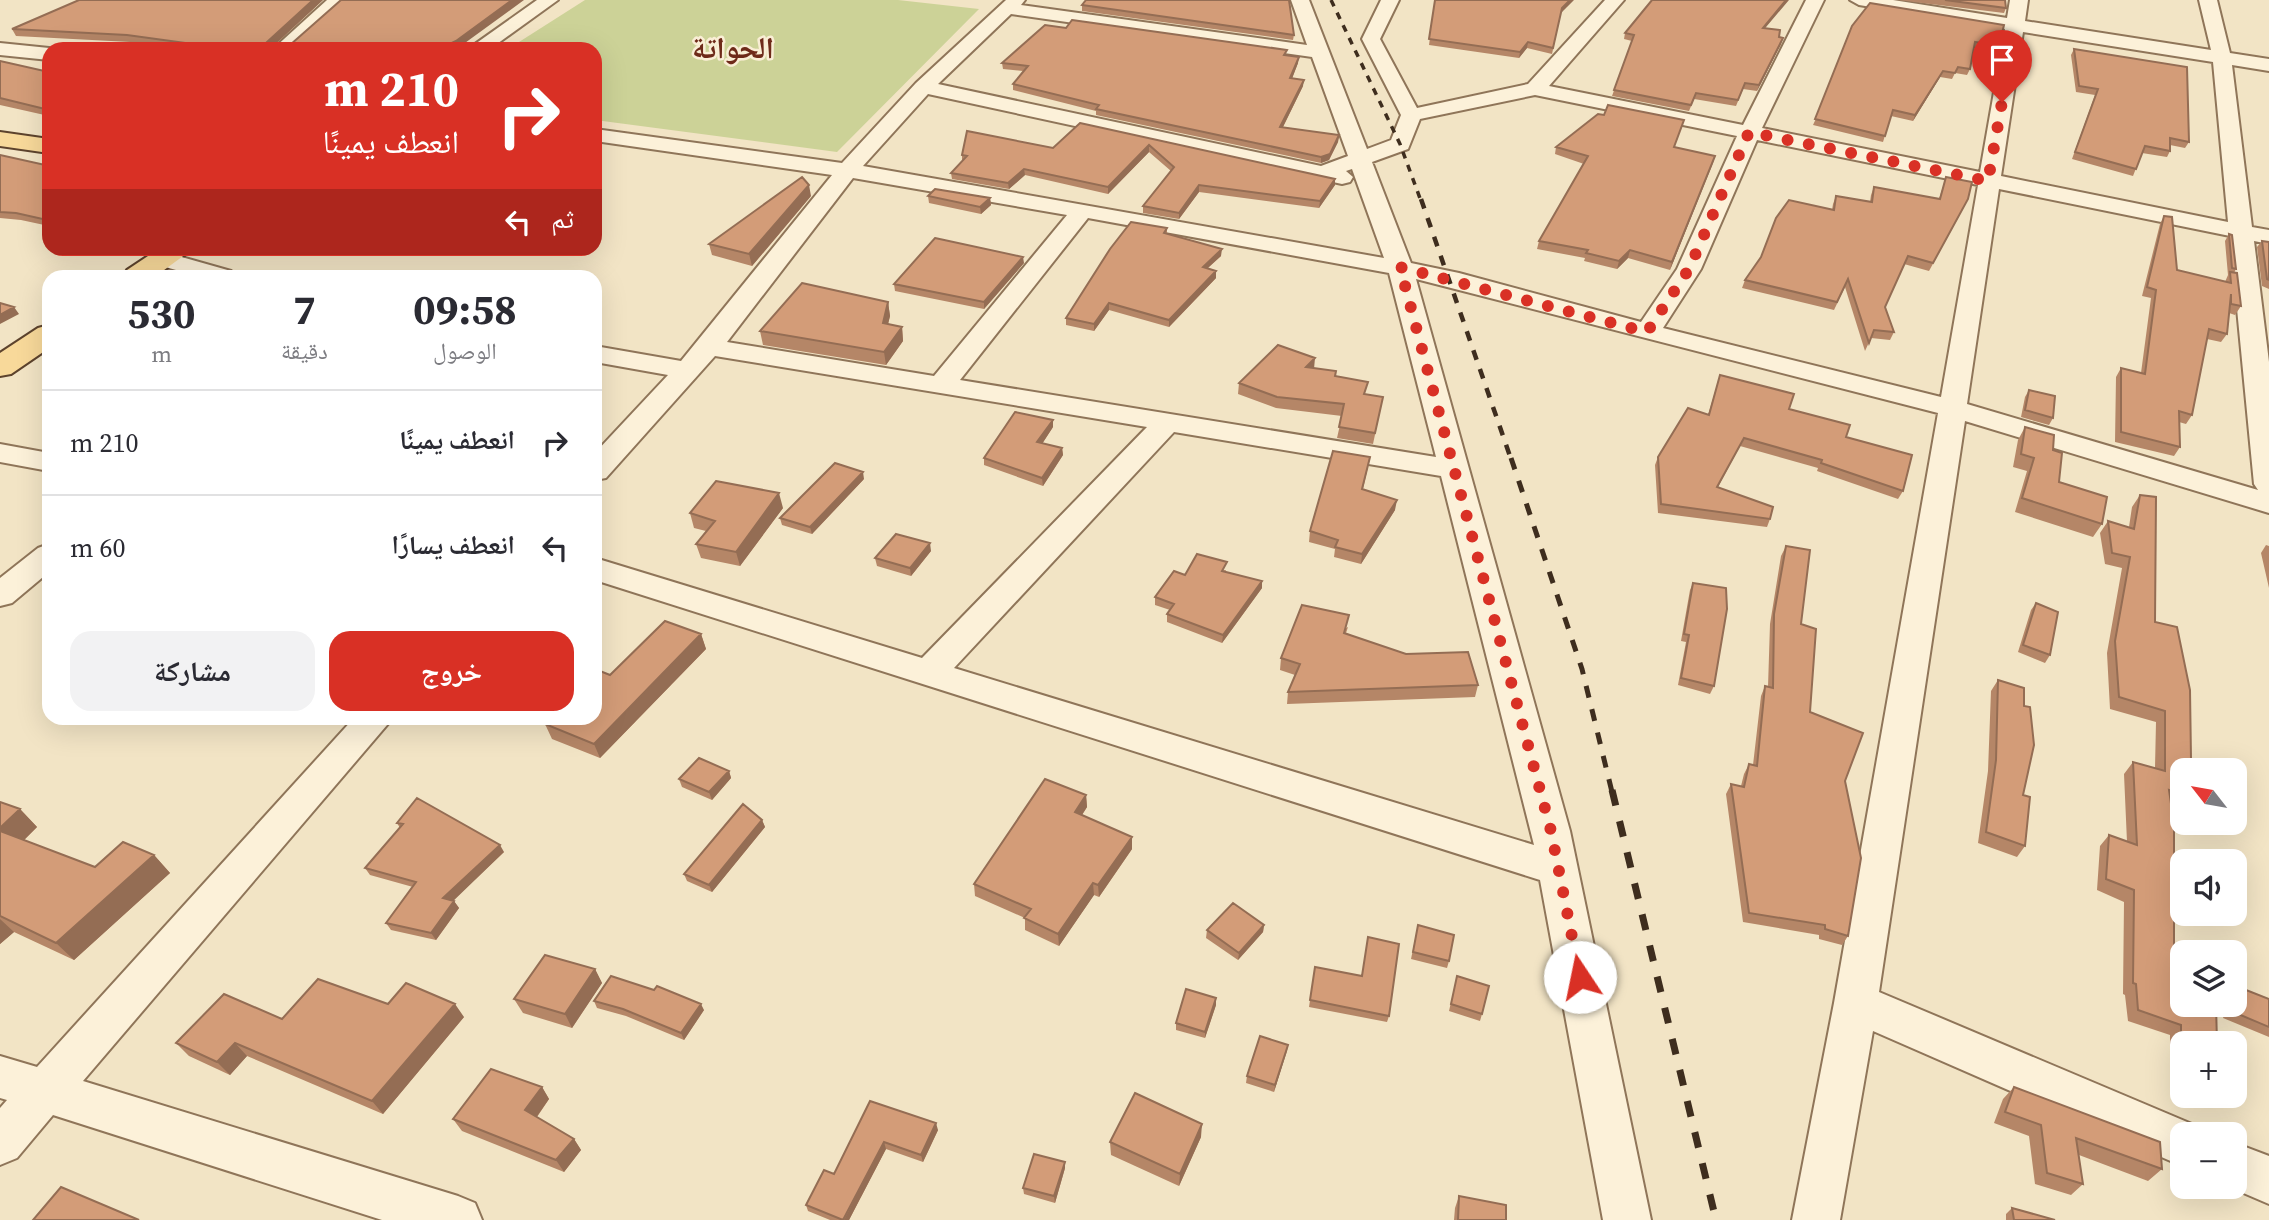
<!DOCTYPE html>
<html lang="ar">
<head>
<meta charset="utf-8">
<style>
	body { margin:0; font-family:"Source Serif 4","Noto Naskh Arabic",serif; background:#f2f2f3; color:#2b2b33; direction:rtl; height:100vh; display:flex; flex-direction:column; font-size:26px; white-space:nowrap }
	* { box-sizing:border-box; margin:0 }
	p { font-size:23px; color:#7c7c81 }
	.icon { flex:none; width:38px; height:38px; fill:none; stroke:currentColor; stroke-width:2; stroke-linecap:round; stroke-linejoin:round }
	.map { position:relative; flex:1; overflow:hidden; direction:ltr }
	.sheet { position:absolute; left:42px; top:270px; width:560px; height:455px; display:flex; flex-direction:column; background:#fff; border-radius:21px; box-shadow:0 7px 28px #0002; direction:rtl }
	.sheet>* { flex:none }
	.hud { position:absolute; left:42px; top:42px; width:560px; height:214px; border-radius:21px; box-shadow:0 7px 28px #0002; direction:rtl; background:#d93025; color:#fff; overflow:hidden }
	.needle { width:46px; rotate:301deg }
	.fabs { position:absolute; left:2170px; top:758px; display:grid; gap:14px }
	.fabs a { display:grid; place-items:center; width:77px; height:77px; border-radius:14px; background:#fff; box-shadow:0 7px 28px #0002; font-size:35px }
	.pin { position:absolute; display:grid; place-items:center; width:60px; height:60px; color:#fff; margin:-72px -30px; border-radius:50% 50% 50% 0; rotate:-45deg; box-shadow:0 0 7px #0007 }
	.pin .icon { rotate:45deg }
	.me { position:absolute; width:77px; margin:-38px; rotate:349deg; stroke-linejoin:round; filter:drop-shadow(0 0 5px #0008) }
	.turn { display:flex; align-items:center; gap:24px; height:147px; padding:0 28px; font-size:32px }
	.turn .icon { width:91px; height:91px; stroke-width:2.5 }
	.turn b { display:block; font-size:49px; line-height:60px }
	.then { display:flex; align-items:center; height:66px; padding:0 28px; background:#0003; gap:14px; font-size:26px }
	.eta { display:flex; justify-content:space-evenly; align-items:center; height:119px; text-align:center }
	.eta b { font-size:42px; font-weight:700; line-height:49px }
	.action { display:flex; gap:14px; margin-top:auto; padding:14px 28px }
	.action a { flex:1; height:80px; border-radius:21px; background:#d93025; color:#fff; font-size:28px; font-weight:700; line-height:80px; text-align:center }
	.action a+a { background:#f2f2f3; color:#2b2b33 }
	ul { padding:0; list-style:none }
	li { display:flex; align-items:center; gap:21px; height:105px; padding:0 28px; border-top:2px solid #e1e1e2 }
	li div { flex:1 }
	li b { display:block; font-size:26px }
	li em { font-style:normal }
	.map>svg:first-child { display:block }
</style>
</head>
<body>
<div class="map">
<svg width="2269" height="1220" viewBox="0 0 2269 1220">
	<rect width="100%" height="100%" fill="#f2e4c5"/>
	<path fill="#ccd297" d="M585 0H898L979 9 837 152 595 120V49H508Z"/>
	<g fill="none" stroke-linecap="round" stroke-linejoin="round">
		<defs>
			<path id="minor" d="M327 0H347L293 49H273Z
				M537 0H558L490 49H468Z
				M1006 0H1025L1021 5 1307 45 1291 0H1309L1367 149 1391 140 1401 115 1362 39 1381 0H1399L1380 39 1417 108 1528 84 1605 0H1624L1549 86 1743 125 1806 0H1824L1762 128 1980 172 2005 29 1859 5 1850 0H1893L2007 18 2010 0H2028L2025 21 2211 50 2199 0H2217L2230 53 2269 59V71L2232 65 2252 227 2269 230V244L2254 241 2269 362V513L1965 421 1879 992 2199 1127 2202 1134H2182V1166L1873 1031 1840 1220H1792L1834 1003 1938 413 1416 279 1570 831 1651 1220H1603L1540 880 595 580V558L922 658 1147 427 715 356 606 478 595 480V453L668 375 595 362V346L681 361 832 175 595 141V129L842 163 916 83ZM1011 14 1312 57 1348 156 1321 166 938 84ZM2023 32 2213 62 2228 222 2001 176ZM928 94 1342 184 1350 182 1353 177 1346 171 1352 169 1384 258 863 166ZM1535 95 1737 136 1677 269 1641 322 1459 273 1411 263 1372 162 1408 149 1420 119ZM1757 140 1978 185 1941 397 1663 328 1701 269ZM853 178 1067 215 934 376 727 342ZM1999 189 2230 236 2254 484 2258 490 1967 404ZM1088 218 1389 273 1436 457 960 380ZM1174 432 1441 476 1534 845 954 668Z
				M0 43 49 48 52 49H49V60L0 55Z
				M164 252 231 271 234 276H197L155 264 152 259 155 254Z
				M0 444 49 453V471L0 462Z
				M49 544V572L12 603 0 606V578L38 548Z
				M354 718H393L83 1081 458 1196 475 1203 482 1220H382L53 1115 17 1158 0 1165V1108L7 1100 0 1098V1056L37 1067Z
				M2235 1143 2269 1156V1204L2227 1186H2235Z"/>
			<path id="major" d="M0 132 49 139V153L0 146Z
				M160 248H194L156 276H123L127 270Z
				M49 325V348L11 374 0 376V353L38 328Z"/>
		</defs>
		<use href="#minor" stroke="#8f7559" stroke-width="4"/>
		<use href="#major" stroke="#5d432d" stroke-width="4"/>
		<use href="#minor" fill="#fcf1d9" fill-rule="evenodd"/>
		<use href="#major" fill="#f8d99a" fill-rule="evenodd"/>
		<path stroke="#3e2d1e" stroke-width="3.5" stroke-dasharray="7 7" stroke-linecap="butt" d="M1331 0 1400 144 1421 201"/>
		<path stroke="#3e2d1e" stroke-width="4.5" stroke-dasharray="10 10" stroke-linecap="butt" d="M1421 199 1511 459"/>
		<path stroke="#3e2d1e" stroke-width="5" stroke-dasharray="12 12" stroke-linecap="butt" d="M1511 458 1582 669 1612 792"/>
		<path stroke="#3e2d1e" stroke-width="7" stroke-dasharray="16 16" stroke-linecap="butt" d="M1612 790 1716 1220"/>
	</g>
	<path fill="#b58667" d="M323 0 277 43 290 45 456 49H182L130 42 16 36 12 29Z
		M1435 0 1561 13 1552 54 1527 48 1519 58 1429 45Z
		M1898 0H2005L2006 8 2004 13Z
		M1870 3 1999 46 1997 52 1974 48 1970 69 1967 75 1955 73 1952 79 1940 77 1913 121 1891 116 1883 142 1813 125Z
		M1082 5 1294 35 1293 40 1082 11Z
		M1766 28 1779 37 1781 44 1757 91 1743 89 1736 106 1694 99 1689 111 1612 96 1632 41 1624 39 1625 33Z
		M2074 49 2189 142 2185 148 2170 145V151L2167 157 2142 153 2133 176 2072 159 2095 95 2076 92 2071 55Z
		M1286 55 1298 63 1292 78 1303 86 1283 127 1339 135 1338 142 1329 160 1321 163 1096 115V111L1013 90V84L1023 71 1003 69 1002 63Z
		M0 61 49 72V116L0 105Z
		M1604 115 1684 120 1674 147 1715 156 1670 270 1628 258 1617 269 1584 261 1585 258 1537 249 1539 241 1584 164 1555 154 1556 147Z
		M1080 123 1335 185 1319 208 1199 192 1179 219 1143 213V206L1171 171 1149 152 1108 194 1025 175 1009 189 952 179 951 173 962 161V155L1053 148Z
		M0 155 45 165 49 163V226L21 220 0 218Z
		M1946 177 1964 207 1929 271 1904 264 1885 307 1894 332 1890 340 1871 338 1865 351 1845 287 1834 310 1742 288 1745 280 1832 210 1833 204 1836 196 1870 202 1871 195 1874 187 1939 199Z
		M811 196 752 266 712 255 709 244Z
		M928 196 990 198 991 205 981 214 929 203Z
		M2164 216 2177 270 2225 282 2228 275 2225 241 2229 234 2236 269 2234 273 2241 306 2235 315 2229 313 2227 334 2221 342 2207 339 2192 415 2186 424 2179 422 2180 447 2174 456 2115 442 2116 377 2121 368 2141 373 2151 298 2142 296 2160 224Z
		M1167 228V234L1221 256 1208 268 1216 271V278L1169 327 1109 310 1094 331 1066 325V318Z
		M2262 241 2269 242V289L2262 286 2257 247Z
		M1024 263 984 309 895 291 894 284Z
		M888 302 890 316 888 324 902 327 903 341 886 365 763 345 760 331Z
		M1314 368 1336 376 1366 395 1383 397 1373 444 1337 438 1342 416 1276 408 1238 394 1239 383Z
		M1720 375 1846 437 1903 491 1898 499 1817 471 1818 468 1740 446 1718 487 1770 519 1767 527 1658 513 1655 465 1658 457 1708 415Z
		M2029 390 2053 418 2049 425 2021 417 2025 397Z
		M1053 427 1042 444 1062 448 1063 455 1043 486 984 465V458Z
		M2025 427 2053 450 2059 482 2102 524 2093 537 2015 512 2027 471 2013 467 2018 440Z
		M1368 467 1363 489 1395 510 1361 564 1334 557 1335 549 1309 542 1310 531Z
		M864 479 812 534 782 525 780 518Z
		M2140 495 2155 622 2182 770V808L2171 805 2174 963 2217 1043H2182V1054L2170 1049V1035L2128 1021 2125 995 2123 994 2124 902 2097 890 2100 846 2109 835 2127 842 2124 774 2133 762 2155 768 2156 722 2110 709 2107 653 2122 568 2105 564 2100 533 2108 521 2129 527 2132 507Z
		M783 508 740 566 701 558 696 544 706 531 694 528 690 513Z
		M2266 545 2269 546V588L2261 553Z
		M1786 546 1801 624 1810 712 1845 781 1848 936 1842 945 1819 939V935L1743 922 1726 794 1731 784 1741 786 1744 774 1749 764 1753 765 1761 696 1765 686 1768 687 1770 624 1781 556Z
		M931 551 911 576 877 566 875 558Z
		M1226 570 1225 572 1262 581V588L1222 643 1167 622V614L1170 610 1155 605V597L1185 575Z
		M1693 583 1714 686 1710 694 1678 685 1686 642 1681 641 1690 590Z
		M2036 603 2050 655 2045 663 2018 652 2031 610Z
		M1348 627 1346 633 1478 685 1475 697 1287 704 1288 692 1295 675 1280 670 1281 658Z
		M701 634 706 649 600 758 552 739 545 724 610 675Z
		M1998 680 2023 795 2025 846 2017 857 1978 843 1988 771 1991 691Z
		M729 771 731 778 712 800 682 787 679 779Z
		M1086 795 1087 807 1082 815 1132 849 1099 897 1094 895 1059 946 1025 930V918L975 896 974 884Z
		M0 802 20 809 37 827 24 840 95 867 154 855 170 873 74 960 14 932 0 944Z
		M762 820 765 827 712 892 687 881 684 874Z
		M397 823 504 852 453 900 459 908 436 940 391 930 386 923 413 887 370 875 365 868 400 828Z
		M1264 925 1263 932 1238 960 1206 938 1207 930Z
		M1418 925 1449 961 1447 968 1411 959Z
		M1315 967 1361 976 1389 1016 1387 1022 1309 1007Z
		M595 969 602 983 572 1028 523 1013 514 999Z
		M1457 976 1482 1014 1480 1021 1449 1011Z
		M2241 988 2269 999V1037L2223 1018 2229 1004H2235V993Z
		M1216 998V1005L1205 1038 1176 1030V1023Z
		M594 1001 704 1010 684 1040 626 1016 597 1008Z
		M388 1004 464 1017 383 1114 247 1056 230 1075 189 1056 176 1043 282 1019Z
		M1288 1045 1274 1092 1246 1083 1247 1076Z
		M542 1087 549 1099 537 1117 574 1139 581 1150 564 1172 462 1131 453 1119Z
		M2014 1087 2162 1169 2148 1181 2079 1155 2083 1184 2071 1195 2035 1184 2029 1136 1994 1123 2003 1099Z
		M870 1101 938 1130 923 1162 886 1149 849 1220H830L808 1211 806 1205 834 1174Z
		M1201 1137 1179 1186 1111 1155 1110 1142Z
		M1065 1168 1055 1203 1024 1194 1023 1188Z
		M1459 1196 1506 1220H1454L1455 1208Z
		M2012 1208 2055 1220H2006V1214Z"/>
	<path fill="#946d54" d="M313 0H323L270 49 267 42Z
		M512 0H524L458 48 439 49Z
		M1570 0H1574L1561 13 1562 8Z
		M1786 0H1789L1761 33 1763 28Z
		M1783 38 1781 44 1757 91 1759 85Z
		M1528 42 1527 48 1519 58 1520 52Z
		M1299 57 1298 63 1290 84V78Z
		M1943 71 1940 77 1913 121 1915 115Z
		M1304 80 1303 86 1280 133V127Z
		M1339 135 1338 142 1329 160 1321 163V157Z
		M1149 145V152L1108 194V187Z
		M1715 156 1713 163 1670 270 1672 262Z
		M1024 169 1025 175 1009 189 1008 183Z
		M1335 179V185L1319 208 1320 201Z
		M809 185 811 196 752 266 749 254Z
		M1199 185V192L1179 219V213Z
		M990 198 991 205 981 214 980 207Z
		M1222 249 1221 256 1202 273 1203 267Z
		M1630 250 1628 258 1617 269 1619 261Z
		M1023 257 1024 263 984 309V302Z
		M1216 271V278L1169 327V320Z
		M888 302 890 316 885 336 883 323Z
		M1109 303V310L1094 331V324Z
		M14 307 19 314 0 324V315Z
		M902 327 903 341 886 365 884 352Z
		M1315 358 1314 369 1306 367Z
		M1053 420V427L1038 450 1037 442Z
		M1062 448 1063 455 1043 486 1042 478Z
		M863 472 864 479 812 534 810 527Z
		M779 493 783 508 740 566 736 552Z
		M1397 500 1395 510 1361 564 1362 554Z
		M930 543 931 551 911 576 910 568Z
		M1262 581V588L1222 643 1223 635Z
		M701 634 706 649 600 758 594 744Z
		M729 771 731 778 712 800 709 792Z
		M1086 795 1087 807 1076 824 1075 812Z
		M20 809 37 827 15 849 0 833V828Z
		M762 820 765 827 712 892 709 885Z
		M1132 837V849L1099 897 1098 885Z
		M500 845 504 852 448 906 443 898Z
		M154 855 170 873 74 960 56 943Z
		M1093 883 1094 895 1059 946 1058 934Z
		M454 901 459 908 436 940 431 933Z
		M0 919 14 932 0 944Z
		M1264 925 1263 932 1238 960 1239 953Z
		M595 969 602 983 572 1028 565 1014Z
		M1216 998V1005L1205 1038V1032Z
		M455 1004 464 1017 383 1114 372 1101Z
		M701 1004 704 1010 684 1040 681 1033Z
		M235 1043 247 1056 230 1075 217 1062Z
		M1288 1045 1287 1051 1274 1092 1275 1085Z
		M542 1087 549 1099 533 1122 525 1110Z
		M936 1123 938 1130 923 1162 921 1155Z
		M1202 1124 1201 1137 1179 1186 1180 1174Z
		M574 1139 581 1150 564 1172 556 1160Z
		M884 1142 886 1149 849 1220H844Z
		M1065 1162V1168L1055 1203 1054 1196Z"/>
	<path fill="#d39c78" stroke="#946d54" stroke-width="2" d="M79 0H313L267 42 290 45 341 0H512L456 41 439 49H211L215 47 127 35 12 29Z
		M1086 0H1289L1294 35 1082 5Z
		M1435 0H1570L1562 8 1553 48 1528 42 1520 52 1429 39Z
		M1652 0H1786L1763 28 1780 30 1779 37 1783 38 1759 85 1745 83 1738 100 1696 93 1691 105 1614 90 1634 35 1625 33Z
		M1945 0H2005L2006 8Z
		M1870 3 2004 25 1999 46 1975 42 1970 69 1958 67 1955 73 1943 71 1915 115 1893 110 1885 136 1815 119 1852 26Z
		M1072 20 1287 50 1284 55 1299 57 1290 78 1304 80 1280 127 1339 135 1330 154 1321 157 1096 109 1099 105 1013 84 1028 66 1002 63 1045 25 1066 28Z
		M2074 49 2187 67 2189 142 2170 138V151L2145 146 2136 169 2075 152 2098 89 2079 86Z
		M0 61 49 72V110L0 98Z
		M1608 105 1684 120 1674 147 1715 156 1672 262 1630 250 1619 261 1586 253 1588 250 1539 241 1588 156 1556 147 1598 114 1604 115Z
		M1080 123 1335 179 1320 201 1199 185 1179 213 1143 206 1174 167 1149 145 1108 187 1024 169 1008 183 951 173 967 156 962 155 967 131 1053 148Z
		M0 155 45 165 49 163V219L47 220 16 213 0 212Z
		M802 177 809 185 749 254 709 244Z
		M1946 177 1972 182 1968 199 1933 263 1908 256 1885 307 1894 332 1874 330 1869 343 1848 279 1837 302 1745 280 1761 257 1776 218 1789 200 1834 210 1836 196 1872 202 1874 187 1940 199Z
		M935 189 990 198 980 207 928 196Z
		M2164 216 2172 217 2177 270 2231 283 2230 272 2237 273 2241 306 2231 304V294L2227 334 2209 329 2192 415 2179 411 2180 447 2121 432V368L2145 374 2156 290 2147 287Z
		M1131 222 1167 228 1164 233 1222 249 1203 267 1216 271 1169 320 1109 303 1094 324 1066 318 1110 249Z
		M2229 234 2232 235 2236 269 2232 268Z
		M935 238 1023 257 984 302 894 284Z
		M2262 241 2269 242V280L2267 279Z
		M802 283 888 302 883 323 902 327 884 352 760 331Z
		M0 303 14 307 0 315Z
		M1278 345 1315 358 1306 367 1336 371 1335 376 1368 382 1364 394 1383 397 1375 433 1339 427 1344 404 1277 397 1239 383Z
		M1720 375 1794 394 1789 409 1850 425 1846 437 1912 455 1903 491 1821 463 1822 460 1744 438 1717 487 1773 507 1770 519 1661 504 1658 457 1688 408 1709 415Z
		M2029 390 2055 396 2053 418 2025 410Z
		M1015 412 1053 420 1037 442 1062 448 1042 478 984 458Z
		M2025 427 2054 435 2053 450 2062 453 2059 482 2107 497 2102 524 2022 498 2034 458 2021 454Z
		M1333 451 1370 457 1362 489 1397 500 1362 554 1335 547 1338 540 1310 531Z
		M835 463 863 472 810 527 780 518Z
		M716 481 779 493 736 552 696 544 715 521 690 513Z
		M2140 495 2156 497 2155 622 2177 627 2190 690 2191 759 2209 765V770H2182V794L2169 790 2174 824V963L2182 966V1004H2216L2217 1043H2192L2181 1039V1025L2138 1010 2136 984 2133 983 2134 890 2106 879 2109 835 2137 845 2133 762 2165 771V711L2119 697 2115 641 2130 557 2112 553 2108 521 2134 529Z
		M896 534 930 543 910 568 875 558Z
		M1786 546 1810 550 1801 624 1816 629 1810 712 1863 733 1845 781 1861 858 1848 936 1825 929V925L1749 913 1731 784 1744 787 1749 764 1757 766 1765 686 1773 688 1774 614Z
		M1197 554 1227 562 1222 571 1262 581 1223 635 1167 614 1174 604 1155 597 1174 571 1185 575Z
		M1693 583 1726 588 1727 609 1714 686 1681 678 1689 635 1684 634Z
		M2036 603 2058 612 2050 655 2023 645Z
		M1302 605 1349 615 1344 633 1406 654 1468 652 1478 685 1288 692 1300 664 1281 658Z
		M665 621 701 634 594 744 545 724 552 718H595V669L610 675Z
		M1998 680 2024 688V706L2030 707 2034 745 2023 795 2030 797 2025 846 1986 832 1996 760Z
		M699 758 729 771 709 792 679 779Z
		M1045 779 1086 795 1075 812 1132 837 1098 885 1093 883 1058 934 1024 918 1031 909 974 884Z
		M417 798 500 845 443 898 454 901 431 933 386 923 416 882 365 868 403 824 397 823Z
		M0 802 20 809 0 828Z
		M743 804 762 820 709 885 684 874Z
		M0 831 95 867 123 842 154 855 56 943 0 916Z
		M1233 903 1264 925 1239 953 1207 930Z
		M1418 925 1454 935 1449 961 1413 952Z
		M1368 937 1399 944 1389 1016 1310 1000 1315 967 1362 976Z
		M545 955 595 969 565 1014 514 999Z
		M611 976 654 990 657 986 701 1004 681 1033 623 1009 594 1001Z
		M1457 976 1489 986 1482 1014 1451 1004Z
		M318 979 388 1004 406 983 455 1004 372 1101 235 1043 217 1062 176 1043 224 994 282 1019Z
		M2241 988 2269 999V1027L2231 1011 2234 1004H2235V1002Z
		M1186 989 1216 998 1205 1032 1176 1023Z
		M1260 1036 1288 1045 1275 1085 1247 1076Z
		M491 1069 542 1087 525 1110 574 1139 556 1160 453 1119Z
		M2014 1087 2160 1142 2162 1169 2076 1138 2083 1184 2047 1173 2041 1125 2005 1112Z
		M1135 1093 1202 1124 1180 1174 1110 1142Z
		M870 1101 936 1123 921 1155 884 1142 843 1220 806 1205 824 1170 834 1174Z
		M1034 1154 1065 1162 1054 1196 1023 1188Z
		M61 1187 139 1220H33Z
		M1459 1196 1506 1205V1220H1458Z
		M2012 1208 2055 1220H2014Z"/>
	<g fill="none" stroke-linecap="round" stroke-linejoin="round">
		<path stroke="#d93025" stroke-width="12" stroke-dasharray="0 21.6" d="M1580 977 1551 831 1400 267 1647 332 1689 269 1749 132 1988 181 2002 102"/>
	</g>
	<g text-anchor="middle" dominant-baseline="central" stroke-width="5" stroke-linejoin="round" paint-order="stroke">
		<g font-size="30" font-weight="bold" fill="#6e2a19" stroke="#f9eed5">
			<text x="733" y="47">الحواتة</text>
		</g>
	</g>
</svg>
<div class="fabs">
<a><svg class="needle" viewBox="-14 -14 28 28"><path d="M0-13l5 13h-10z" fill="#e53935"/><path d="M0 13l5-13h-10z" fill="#7c7c81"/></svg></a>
<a><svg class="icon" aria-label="sound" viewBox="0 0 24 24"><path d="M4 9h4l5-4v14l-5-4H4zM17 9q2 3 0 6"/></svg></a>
<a><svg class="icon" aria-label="layers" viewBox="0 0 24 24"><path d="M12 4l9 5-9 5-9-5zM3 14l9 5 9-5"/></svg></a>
<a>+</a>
<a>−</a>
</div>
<div class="pin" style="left:2002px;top:102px;background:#d93025"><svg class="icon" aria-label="arrive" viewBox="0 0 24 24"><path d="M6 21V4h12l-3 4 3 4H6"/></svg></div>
<svg class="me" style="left:1580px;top:977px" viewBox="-20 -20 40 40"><circle r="19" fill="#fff"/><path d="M0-13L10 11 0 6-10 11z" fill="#d93025"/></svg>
<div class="hud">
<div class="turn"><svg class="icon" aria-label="right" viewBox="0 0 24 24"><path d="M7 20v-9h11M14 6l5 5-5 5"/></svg><div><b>210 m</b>انعطف يمينًا</div></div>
<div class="then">ثم<svg class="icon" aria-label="left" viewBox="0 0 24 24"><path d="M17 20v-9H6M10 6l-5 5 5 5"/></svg></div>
</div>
<section class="sheet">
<div class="eta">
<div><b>09:58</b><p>الوصول</p></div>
<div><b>7</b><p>دقيقة</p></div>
<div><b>530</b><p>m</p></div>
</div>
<ul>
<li><svg class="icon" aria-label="right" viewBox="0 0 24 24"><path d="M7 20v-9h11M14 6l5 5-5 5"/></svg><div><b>انعطف يمينًا</b></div><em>210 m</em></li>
<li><svg class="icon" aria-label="left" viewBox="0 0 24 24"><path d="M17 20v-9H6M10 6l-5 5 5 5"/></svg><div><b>انعطف يسارًا</b></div><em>60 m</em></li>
</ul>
<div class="action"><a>خروج</a><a>مشاركة</a></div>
</section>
</div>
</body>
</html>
